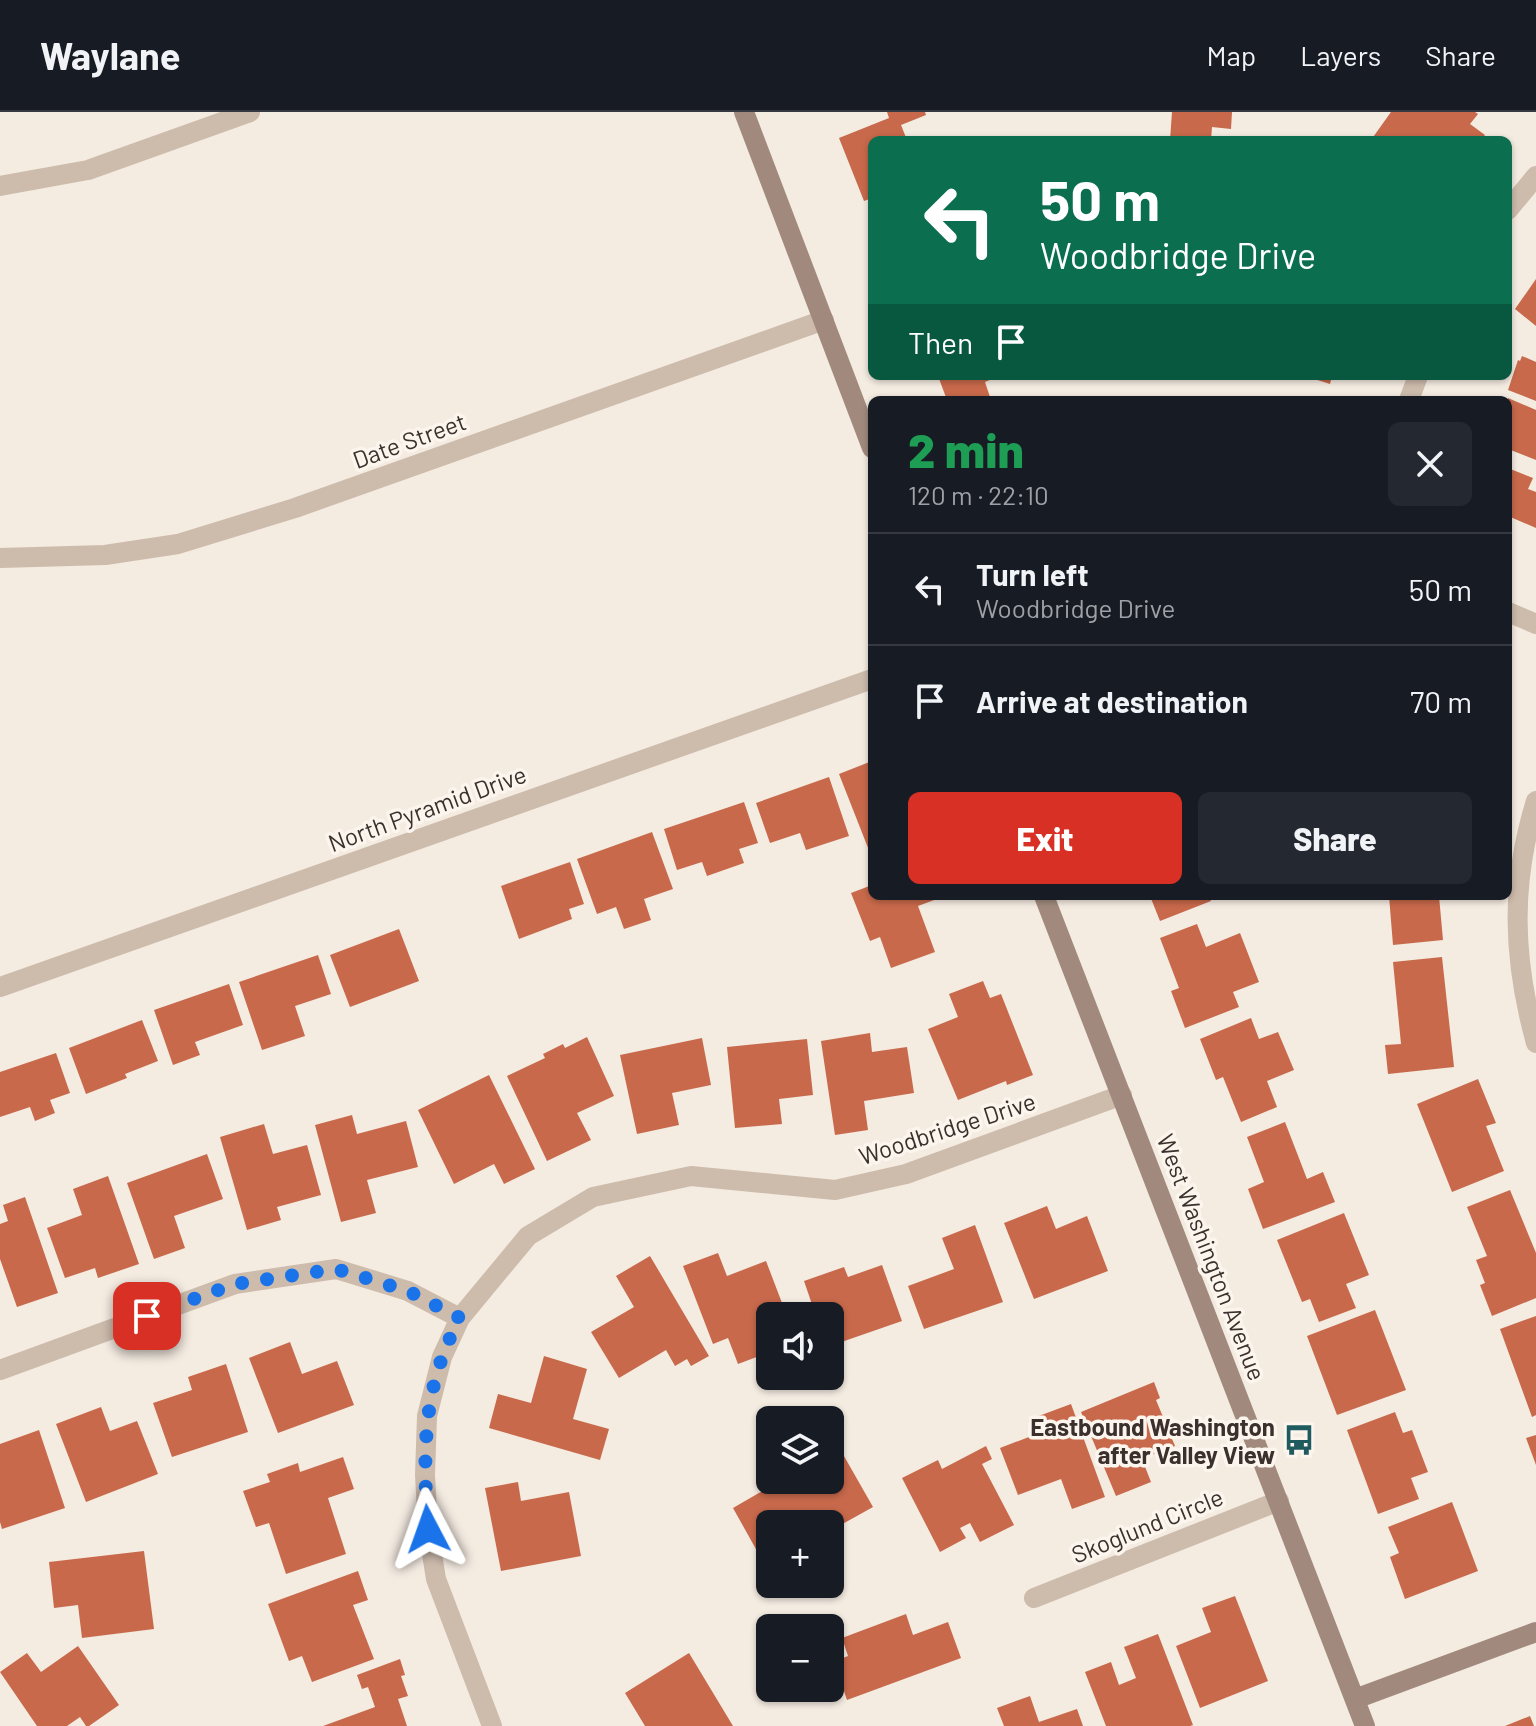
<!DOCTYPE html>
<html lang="en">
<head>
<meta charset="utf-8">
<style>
	body { margin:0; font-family:Barlow,sans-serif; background:#242831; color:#f1f3f6; height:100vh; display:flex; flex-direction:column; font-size:30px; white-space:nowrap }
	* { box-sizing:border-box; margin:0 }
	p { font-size:26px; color:#9ea1a6 }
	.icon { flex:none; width:44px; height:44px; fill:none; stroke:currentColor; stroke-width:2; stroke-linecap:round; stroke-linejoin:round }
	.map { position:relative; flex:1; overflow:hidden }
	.sheet { position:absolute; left:868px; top:284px; width:644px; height:504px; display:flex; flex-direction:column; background:#171b24; border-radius:12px; box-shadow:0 2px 6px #0004 }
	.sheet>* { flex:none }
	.guide { position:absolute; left:868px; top:24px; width:644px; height:244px; border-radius:12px; box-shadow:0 2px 6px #0004; background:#0b6e4f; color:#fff; overflow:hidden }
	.controls { position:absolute; left:756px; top:1190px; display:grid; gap:16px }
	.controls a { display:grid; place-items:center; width:88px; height:88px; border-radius:12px; background:#171b24; box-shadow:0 2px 6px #0004; font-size:40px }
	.pin { position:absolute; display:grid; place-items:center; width:68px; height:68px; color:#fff; margin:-34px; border-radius:16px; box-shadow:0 4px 12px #0006 }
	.me { position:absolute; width:88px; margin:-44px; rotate:356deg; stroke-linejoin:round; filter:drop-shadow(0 0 6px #0008) }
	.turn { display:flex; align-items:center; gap:28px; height:168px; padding:0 40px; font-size:36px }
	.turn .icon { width:104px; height:104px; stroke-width:2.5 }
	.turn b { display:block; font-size:56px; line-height:68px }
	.then { display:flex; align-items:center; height:76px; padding:0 40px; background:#0003; gap:16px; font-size:30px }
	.round { display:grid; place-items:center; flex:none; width:84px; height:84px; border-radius:12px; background:#242831 }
	.head { display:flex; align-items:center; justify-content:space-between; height:136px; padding:0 40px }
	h1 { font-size:48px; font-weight:800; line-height:60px; color:#1e9e55 }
	.cta { display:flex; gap:16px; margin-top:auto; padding:16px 40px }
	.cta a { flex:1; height:92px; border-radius:12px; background:#d93025; color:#fff; font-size:32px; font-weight:800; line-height:92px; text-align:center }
	.cta a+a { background:#242831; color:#f1f3f6 }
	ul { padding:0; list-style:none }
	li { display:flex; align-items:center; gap:24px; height:112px; padding:0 40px; border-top:2px solid #363941 }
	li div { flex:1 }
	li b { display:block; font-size:30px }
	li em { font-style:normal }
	header { display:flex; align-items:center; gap:48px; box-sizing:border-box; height:112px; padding:0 40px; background:#171b24; border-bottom:2px solid #363941 }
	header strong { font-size:38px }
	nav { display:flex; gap:44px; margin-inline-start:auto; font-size:28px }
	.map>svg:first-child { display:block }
</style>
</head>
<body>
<header>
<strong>Waylane</strong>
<nav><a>Map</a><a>Layers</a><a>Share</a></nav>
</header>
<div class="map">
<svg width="1536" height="1614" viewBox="0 0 1536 1614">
	<rect width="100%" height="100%" fill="#f4ebe1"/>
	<path fill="#c8694b" d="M887 0H925L926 3 901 13 907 28H872V86L864 89 839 26 889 6Z
		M1172 0H1232L1231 17 1212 15 1211 28H1170Z
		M1391 0H1475L1478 2 1470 12 1485 23 1481 28H1371Z
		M1536 167V214L1515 197Z
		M1522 244 1536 250V289L1508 278 1518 248 1520 249Z
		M938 264H999L985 270 991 288H947Z
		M1305 264H1332L1330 272Z
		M1508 286 1536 298V348L1508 337Z
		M1508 356 1533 366 1528 377 1536 380V416L1508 404Z
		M872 649V746L839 662Z
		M829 665 849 724 806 738 800 721 770 731 756 691Z
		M744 690 758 731 739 737 744 751 707 764 702 750 677 758 664 717Z
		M652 720 673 777 644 787 651 808 624 817 616 795 597 802 577 747Z
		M570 750 584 792 569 797 572 807 519 827 501 774Z
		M872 773V784H945L918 794 935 840 891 856 880 825 870 829 851 781Z
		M1150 784H1209L1211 789 1160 809Z
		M1389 784H1439L1443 828 1393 833Z
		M1197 812 1206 835 1240 821 1259 870 1233 880 1239 895 1185 916 1171 879 1179 876 1160 826Z
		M399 817 419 869 350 895 330 843Z
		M318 843 331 882 295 894 305 924 262 938 239 870Z
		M1442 845 1454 955 1388 962 1385 933 1401 932 1393 850Z
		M983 869 990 886 1001 882 1033 963 1007 973 1006 969 958 988 928 917 958 905 949 882Z
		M229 872 243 913 195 930 200 943 173 953 154 898Z
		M1251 906 1259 927 1278 920 1294 958 1267 969 1277 995 1241 1010 1223 965 1216 968 1200 927Z
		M142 908 158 949 125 962 127 966 86 982 69 936Z
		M870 921 872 940 907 935 914 981 864 989 868 1018 835 1023 821 929Z
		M587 925 614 984 577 1001 591 1028 547 1049 507 964 545 946 543 942 563 932 565 936Z
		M702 926 711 973 672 981 679 1013 637 1022 620 943Z
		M807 927 813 983 779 987 782 1012 735 1016 727 935Z
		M56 941 70 981 50 988 55 1001 35 1009 30 995 0 1005V960Z
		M489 963 535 1057 504 1072 494 1052 454 1072 418 998Z
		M1478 967 1496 1011 1486 1014 1504 1059 1452 1080 1417 992Z
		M352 1003 357 1022 406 1009 418 1055 367 1068 376 1101 341 1110 315 1013Z
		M1285 1010 1307 1067 1323 1060 1335 1090 1263 1117 1248 1077 1264 1070 1247 1025Z
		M264 1012 273 1042 307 1033 321 1083 277 1095 281 1108 247 1118 220 1025Z
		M207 1042 223 1087 174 1104 185 1136 154 1147 127 1071Z
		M108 1064 139 1152 98 1166 95 1156 65 1166 47 1116 82 1103 73 1077Z
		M1510 1078 1536 1141V1186L1492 1204 1480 1173 1485 1171 1476 1148 1487 1144 1467 1095Z
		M25 1085 58 1181 17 1195 0 1147V1112L8 1109 3 1093Z
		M1047 1094 1056 1117 1087 1104 1108 1159 1034 1187 1004 1111Z
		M1344 1101 1369 1163 1346 1172 1356 1196 1319 1210 1310 1187 1302 1190 1277 1128Z
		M975 1113 1003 1190 924 1217 908 1174 954 1157 942 1126Z
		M718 1141 727 1164 766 1149 787 1204H770V1240L738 1252 728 1226 713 1232 683 1154Z
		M650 1144 709 1244 691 1254 687 1247 675 1254 666 1238 619 1266 591 1220 634 1195 616 1164Z
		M882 1153 902 1209 830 1234V1204H816L804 1169 844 1155 848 1165Z
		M1375 1198 1406 1278 1337 1303 1307 1224Z
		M1536 1204V1303L1532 1305 1500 1217Z
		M290 1230 302 1262 337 1249 354 1293 278 1321 249 1246Z
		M544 1244 587 1257 573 1307 609 1317 600 1348 489 1316 498 1282 531 1291Z
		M226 1252 248 1320 172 1345 153 1291 192 1278 188 1265Z
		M1154 1270 1160 1286 1156 1288 1175 1334 1142 1347 1151 1370 1116 1384 1081 1300Z
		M1071 1292 1105 1385 1072 1397 1061 1367 1018 1383 1000 1336 1034 1323 1028 1308Z
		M101 1295 110 1319 137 1309 158 1362 86 1390 56 1312Z
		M1395 1300 1403 1321 1412 1318 1428 1360 1411 1366 1419 1387 1378 1402 1347 1318Z
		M39 1318 65 1396 2 1417 0 1410V1332Z
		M1536 1323V1353L1526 1326Z
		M836 1330 873 1395 830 1419V1412H770V1452L766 1455 733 1396 781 1368H830V1333Z
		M986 1334 992 1347 982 1352 1014 1413 980 1430 970 1411 960 1416 966 1426 940 1440 902 1366 938 1348 942 1357Z
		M343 1345 354 1377 328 1386 346 1442 286 1462 269 1411 256 1415 243 1379 270 1370 267 1362 298 1351 300 1360Z
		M518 1370 521 1389 569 1380 581 1444 501 1459 485 1376Z
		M1452 1390 1478 1459 1405 1487 1390 1445 1399 1441 1388 1415Z
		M144 1439 154 1517 82 1526 78 1493 54 1496 49 1450Z
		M358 1459 368 1488 353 1493 374 1547 312 1570 302 1544 289 1549 268 1492Z
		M1235 1484 1268 1569 1200 1596 1176 1534 1211 1520 1202 1496Z
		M906 1502 913 1523 948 1510 961 1546 847 1588 844 1579 828 1585 825 1576H830V1551L848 1544 842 1526Z
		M1158 1522 1193 1613 1190 1614H1106L1085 1560 1111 1550 1119 1573 1136 1566 1124 1535Z
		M78 1534 119 1593 89 1614H86L80 1605 67 1614H37L0 1560 27 1541 41 1560Z
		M689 1541 733 1614H645L625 1581Z
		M400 1547 405 1563 401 1564 408 1584 398 1587 407 1614H323L375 1595 368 1575 362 1577 357 1563Z
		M1030 1584 1039 1610 1077 1597 1083 1614H1004L997 1596Z
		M1530 1604 1534 1614H1505Z"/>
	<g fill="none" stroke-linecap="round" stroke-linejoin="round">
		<path stroke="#cdbbac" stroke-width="20" d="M0 74 88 58 250 0
			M1508 98 1536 64
			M1409 288 1418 264
			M0 446 105 443 178 432 295 396 824 208
			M1508 500 1536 512
			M1536 689C1510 772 1513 848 1536 931
			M0 875 872 567
			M460 1206 442 1245 427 1304 425 1363 428 1417 436 1467 492 1614
			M0 1258 235 1172 336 1157 408 1179 460 1206 528 1124 593 1085 691 1064 835 1078 906 1062 1122 983
			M1034 1486 1279 1389"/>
		<path stroke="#a18a7d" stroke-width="20" d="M744 0 872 336
			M1044 784 1365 1614
			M1355 1587 1536 1520"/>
	</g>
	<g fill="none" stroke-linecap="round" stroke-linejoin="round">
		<path stroke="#1a73e8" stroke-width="14" stroke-dasharray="0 25.2" d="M147 1204 235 1172 336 1157 408 1179 460 1206C454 1219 446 1232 442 1246 422 1301 424 1359 428 1417"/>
	</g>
	<defs>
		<symbol id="bus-bare" viewBox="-9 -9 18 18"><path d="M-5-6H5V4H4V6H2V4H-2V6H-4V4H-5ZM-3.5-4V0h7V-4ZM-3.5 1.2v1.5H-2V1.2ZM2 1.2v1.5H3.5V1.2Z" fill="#1f5a5e" stroke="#fbf5ee" stroke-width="2.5" paint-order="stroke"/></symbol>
	</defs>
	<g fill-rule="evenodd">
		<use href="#bus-bare" x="1277" y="1306" width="44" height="44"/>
	</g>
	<g text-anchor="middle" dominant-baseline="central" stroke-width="7" stroke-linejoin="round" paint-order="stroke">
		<g font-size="24" fill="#3b302b" stroke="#fbf5ee">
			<text transform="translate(409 328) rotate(-20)">Date Street</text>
			<text transform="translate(427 696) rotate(-20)">North Pyramid Drive</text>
			<text transform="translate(947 1016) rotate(-18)">Woodbridge Drive</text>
			<text transform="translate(1212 1145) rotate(69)">West Washington Avenue</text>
			<text transform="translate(1147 1413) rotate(-22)">Skoglund Circle</text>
		</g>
		<g font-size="24" font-weight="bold" fill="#3b302b" stroke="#fbf5ee" text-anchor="end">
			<text x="1275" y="1314">Eastbound Washington<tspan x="1275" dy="28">after Valley View</tspan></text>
		</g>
	</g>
</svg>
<div class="controls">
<a><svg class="icon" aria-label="sound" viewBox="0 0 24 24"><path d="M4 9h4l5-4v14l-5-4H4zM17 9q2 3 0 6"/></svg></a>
<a><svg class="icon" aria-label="layers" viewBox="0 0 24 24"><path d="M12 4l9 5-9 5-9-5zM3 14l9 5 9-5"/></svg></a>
<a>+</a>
<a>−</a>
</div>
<div class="pin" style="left:147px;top:1204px;background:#d93025"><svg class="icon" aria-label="arrive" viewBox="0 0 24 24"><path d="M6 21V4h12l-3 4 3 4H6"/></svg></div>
<svg class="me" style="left:428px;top:1417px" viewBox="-20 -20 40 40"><path d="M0-17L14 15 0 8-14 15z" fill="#1a73e8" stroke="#fff" stroke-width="4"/></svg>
<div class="guide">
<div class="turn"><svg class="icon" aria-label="left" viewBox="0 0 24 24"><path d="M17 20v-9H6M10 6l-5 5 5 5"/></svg><div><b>50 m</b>Woodbridge Drive</div></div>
<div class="then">Then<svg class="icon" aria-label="arrive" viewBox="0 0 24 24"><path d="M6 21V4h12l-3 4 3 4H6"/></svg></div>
</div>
<section class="sheet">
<div class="head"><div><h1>2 min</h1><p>120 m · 22:10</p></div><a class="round"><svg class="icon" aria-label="close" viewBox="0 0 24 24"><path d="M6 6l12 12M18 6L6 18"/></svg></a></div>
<ul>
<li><svg class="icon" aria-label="left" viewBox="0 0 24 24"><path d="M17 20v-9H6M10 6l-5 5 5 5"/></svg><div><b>Turn left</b><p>Woodbridge Drive</p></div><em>50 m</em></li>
<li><svg class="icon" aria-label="arrive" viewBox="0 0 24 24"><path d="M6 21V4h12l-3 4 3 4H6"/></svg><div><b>Arrive at destination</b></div><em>70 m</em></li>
</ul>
<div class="cta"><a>Exit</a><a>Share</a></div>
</section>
</div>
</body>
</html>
